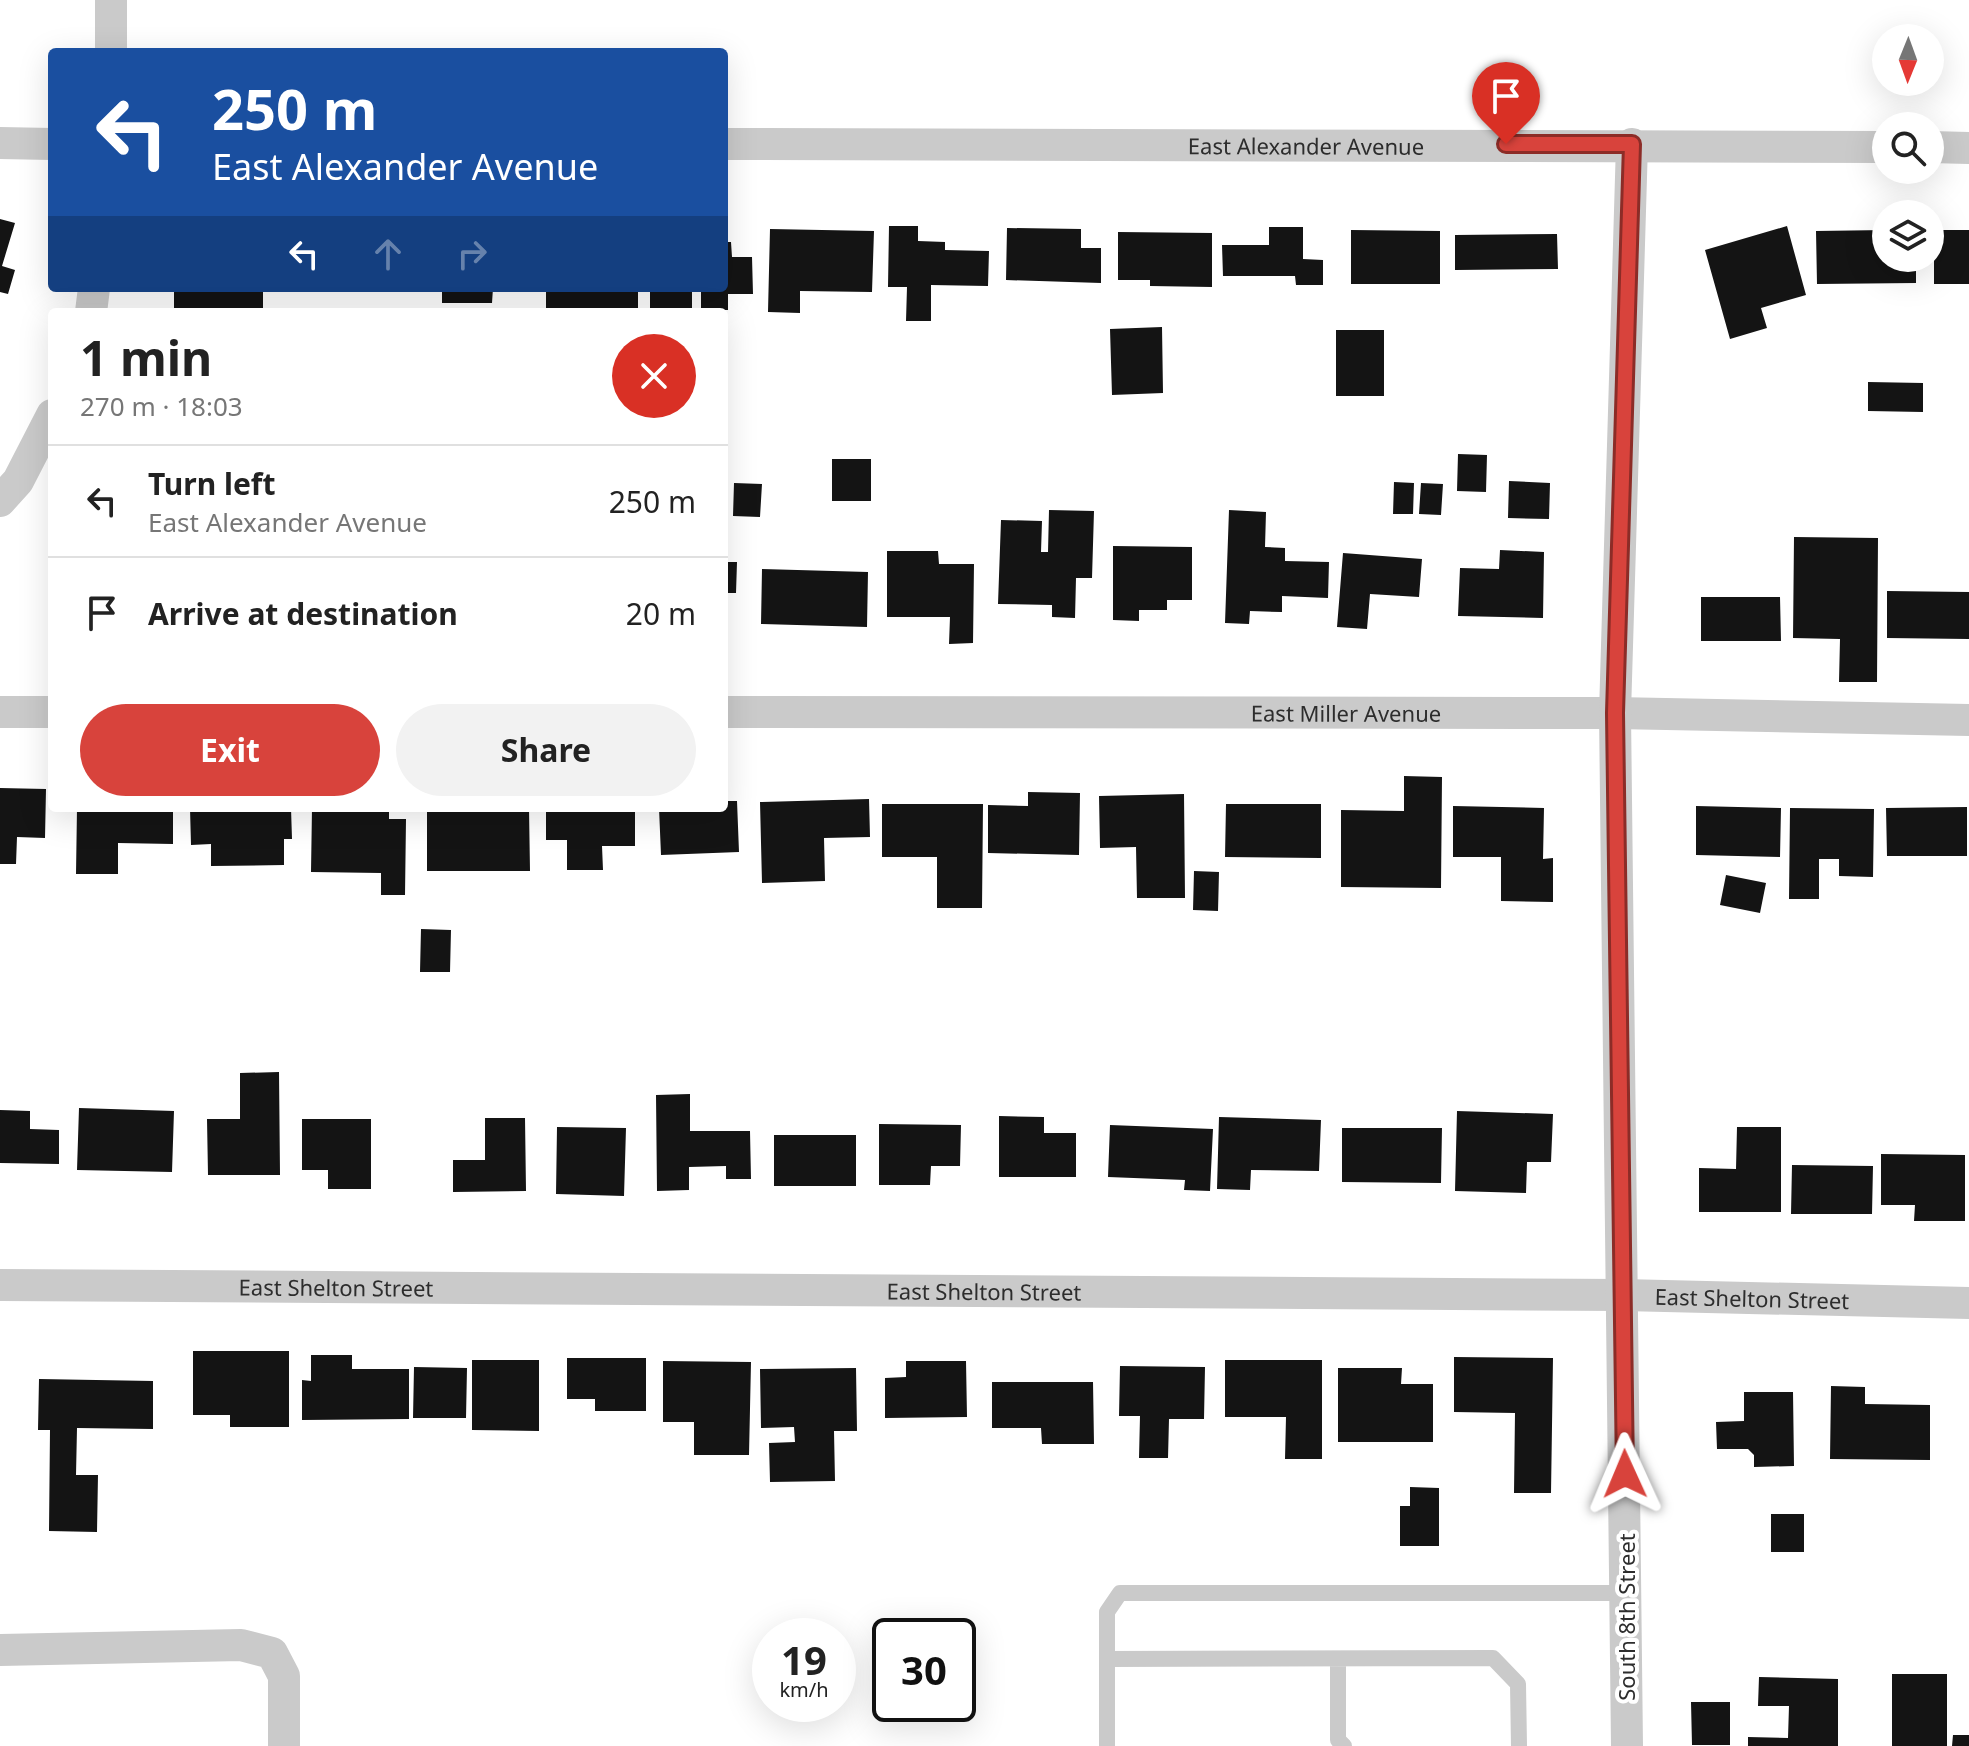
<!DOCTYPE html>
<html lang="en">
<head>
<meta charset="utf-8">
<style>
	body { margin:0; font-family:"Noto Sans",sans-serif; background:#f2f2f2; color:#222; height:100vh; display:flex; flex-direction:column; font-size:30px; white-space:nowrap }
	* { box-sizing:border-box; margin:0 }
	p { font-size:26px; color:#767676 }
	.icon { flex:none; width:44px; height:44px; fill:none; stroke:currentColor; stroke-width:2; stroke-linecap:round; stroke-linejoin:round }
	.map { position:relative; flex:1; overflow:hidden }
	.panel { position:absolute; left:48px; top:308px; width:680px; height:504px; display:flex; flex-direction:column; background:#fff; border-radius:8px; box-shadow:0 8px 32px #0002 }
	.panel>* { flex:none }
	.guide { position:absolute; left:48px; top:48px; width:680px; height:244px; border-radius:8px; box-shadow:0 8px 32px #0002; background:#1a4fa0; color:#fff; overflow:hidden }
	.needle { width:52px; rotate:181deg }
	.fabs { position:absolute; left:1872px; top:24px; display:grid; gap:16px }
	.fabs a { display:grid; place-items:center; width:72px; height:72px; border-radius:50%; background:#fff; box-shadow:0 8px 32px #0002; font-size:40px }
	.speed { position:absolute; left:752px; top:1618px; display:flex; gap:16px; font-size:40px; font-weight:700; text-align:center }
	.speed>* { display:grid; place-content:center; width:104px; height:104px; border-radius:50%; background:#fff; box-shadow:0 8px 32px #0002; line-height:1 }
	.speed small { font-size:20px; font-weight:400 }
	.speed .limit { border:4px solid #111; border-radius:12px; background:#fff; color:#111 }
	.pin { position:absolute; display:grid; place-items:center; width:68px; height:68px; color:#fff; margin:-82px -34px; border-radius:50% 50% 50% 0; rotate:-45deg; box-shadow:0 0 8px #0007 }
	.pin .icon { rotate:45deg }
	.me { position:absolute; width:88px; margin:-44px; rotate:359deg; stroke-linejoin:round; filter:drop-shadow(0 0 6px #0008) }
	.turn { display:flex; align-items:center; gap:28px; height:168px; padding:0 32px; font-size:36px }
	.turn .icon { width:104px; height:104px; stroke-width:2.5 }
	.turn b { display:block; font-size:56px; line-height:68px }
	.lanes { display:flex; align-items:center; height:76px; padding:0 32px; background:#0003; justify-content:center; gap:40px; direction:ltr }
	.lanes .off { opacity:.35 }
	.round { display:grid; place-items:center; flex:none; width:84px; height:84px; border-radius:42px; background:#f2f2f2 }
	.summary { display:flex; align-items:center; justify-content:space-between; height:136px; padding:0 32px }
	h1 { font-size:48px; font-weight:700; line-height:60px }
	.primary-button { display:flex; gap:16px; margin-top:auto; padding:16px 32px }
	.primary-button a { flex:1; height:92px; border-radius:48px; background:#d8433c; color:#fff; font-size:32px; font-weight:700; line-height:92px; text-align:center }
	.primary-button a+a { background:#f2f2f2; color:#222 }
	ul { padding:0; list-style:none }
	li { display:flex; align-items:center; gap:24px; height:112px; padding:0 32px; border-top:2px solid #e0e0e0 }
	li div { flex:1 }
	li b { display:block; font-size:30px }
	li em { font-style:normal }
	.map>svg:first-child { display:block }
</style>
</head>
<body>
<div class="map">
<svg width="1969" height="1746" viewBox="0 0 1969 1746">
	<rect width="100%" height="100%" fill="#fff"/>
	<path fill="#141414" d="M0 219 15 223 2 266 15 270 8 294 0 292Z
		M889 226H918V241L945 242V250L989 251 988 286 931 285V321H906L907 287H888Z
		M1787 226 1806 295 1761 308 1767 328 1730 339 1705 250Z
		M1269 227H1303V259L1323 260V285H1296L1295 276H1223L1222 245H1269Z
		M1007 228 1081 229V248H1101V283L1006 280Z
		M770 229 874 231 872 292 800 291V313L768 312Z
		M1351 230 1440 231V284H1351Z
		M1886 230V258H1916V283L1817 284 1816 231Z
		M1934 230H1969V284H1934Z
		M1118 232 1212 233V287L1150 286V280H1118Z
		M1557 234 1558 269 1455 270V235Z
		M724 242H731L732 257H752L753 294H728V310H701V288H724Z
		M174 288H263V312H174Z
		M442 288H493L492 303H442Z
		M546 288H638V312H546Z
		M650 288H692V312H650Z
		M1162 327 1163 393 1112 395 1110 329Z
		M1336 330H1384V396H1336Z
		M1868 382 1923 383V412L1868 411Z
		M1458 454 1487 455 1486 492 1457 491Z
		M832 459H871V501H832Z
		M1509 481 1550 483 1549 519 1508 518Z
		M1394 482 1414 483 1413 514H1393Z
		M734 483 762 484 760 517 733 516Z
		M1421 483 1443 484 1441 515 1419 514Z
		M1049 510 1094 511 1092 578H1076L1075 618 1052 617V605L998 604 1001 520 1042 521 1041 552H1048Z
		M1229 510 1266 512 1265 547 1285 548V561L1329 562 1328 598 1282 596V612L1250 611 1249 624 1225 623Z
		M1794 537 1878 538 1877 682H1839L1840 639 1793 638Z
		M1113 546 1192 547V600H1167V610H1139V621L1113 620Z
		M1500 550 1544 552 1543 618 1458 616 1460 568 1499 569Z
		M887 551H938L939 564H974L973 643 949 644 950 617H887Z
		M1343 553 1422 559 1419 597 1370 594 1367 629 1337 627Z
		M724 562H737L736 593H724Z
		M762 569 868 572 867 627 761 624Z
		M1887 591 1969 592V639L1887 638Z
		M1701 597H1780L1781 641H1701Z
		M1404 776 1442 777 1441 888 1341 887V810L1404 811Z
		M0 788 46 789 45 838 17 837 16 864H0Z
		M1028 792 1080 793 1079 855 988 853V805L1028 806Z
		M1184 794 1185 898H1137L1136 847 1100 848 1099 796Z
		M869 799 870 837 824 838 825 881 762 883 760 802Z
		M724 801H737L739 852 661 855 659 808H724Z
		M882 804H983L982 908H937V857H882Z
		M1226 804H1321V858L1225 857Z
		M1453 806 1544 808 1543 859 1553 858V902L1501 901V857H1453Z
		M1696 806 1781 808 1780 857 1696 855Z
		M1967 807V856H1887L1886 808Z
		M77 808H173V844L118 843V874H76Z
		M190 808H291L292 839H284V865L211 866V844L191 845Z
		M312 808H389V819H406L405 895H381V873L311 872Z
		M427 808H529L530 871H427Z
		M546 808H635V846H602L603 870H567V840H546Z
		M1790 808 1874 809 1873 877 1839 876V859H1819V899H1789Z
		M1194 871 1219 872 1218 911 1193 910Z
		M1726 875 1766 883 1760 913 1720 905Z
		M421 929 451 930 450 972H420Z
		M279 1072 280 1175H208L207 1119H240V1073Z
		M690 1094V1131H750L751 1179H726V1166L689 1167V1190L657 1191 656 1095Z
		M79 1108 174 1111 172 1172 77 1170Z
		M0 1110 30 1111V1129L59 1130V1164L0 1163Z
		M1457 1111 1553 1114 1551 1162H1527L1526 1193 1455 1191Z
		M999 1116 1044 1117V1133H1076V1177H999Z
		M1219 1117 1321 1120 1319 1171 1251 1170 1250 1190 1217 1189Z
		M485 1118H525L526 1191 453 1192V1160H485Z
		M302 1119H371V1189H328V1170H302Z
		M879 1124 961 1125 960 1166H931L930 1185H879Z
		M1110 1125 1213 1129 1210 1191 1184 1190 1185 1180 1108 1177Z
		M557 1127 626 1128 624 1196 556 1194Z
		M1737 1127H1781V1212H1699V1168L1736 1169Z
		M1342 1128H1442L1441 1183 1342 1182Z
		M774 1135H856V1186H774Z
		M1881 1154 1965 1155V1221H1914L1915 1205H1881Z
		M1792 1165 1873 1166 1872 1214H1791Z
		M193 1351H289V1427H230V1415H193Z
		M311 1355H352V1369H409V1419L302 1420V1380L311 1381Z
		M1454 1357 1553 1358 1551 1493H1514L1515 1413 1454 1412Z
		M567 1358H646V1411H595V1399H567Z
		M472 1360H539V1431L472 1430Z
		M1225 1360H1322V1459H1285L1286 1417H1225Z
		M663 1361 751 1362 749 1455H694V1422H663Z
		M906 1361H966L967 1417 885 1418V1378L906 1377Z
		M1120 1366 1205 1367 1204 1419H1169L1168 1458H1139L1140 1416H1119Z
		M414 1367 467 1368 466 1418H413Z
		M856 1368 857 1431H834L835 1481 770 1482 769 1443 795 1442 794 1427 761 1428 760 1369Z
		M1338 1368H1402L1401 1384H1433V1442H1338Z
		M39 1379 153 1381V1429L77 1428 76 1475H98L97 1532 49 1531 50 1430H38Z
		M992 1382H1093L1094 1444H1042L1041 1428H992Z
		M1831 1386 1865 1387V1404L1930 1405V1460L1830 1459Z
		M1744 1392H1793L1794 1466 1754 1467V1455L1748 1449H1717L1716 1422 1744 1421Z
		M1410 1487 1439 1488V1546H1400V1506H1410Z
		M1771 1514H1804V1552H1771Z
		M1892 1674H1947V1746H1892Z
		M1759 1677 1838 1679V1746H1748V1737L1788 1738 1789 1706H1758Z
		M1691 1702H1730V1745H1692Z
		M1953 1735H1969V1746H1952Z"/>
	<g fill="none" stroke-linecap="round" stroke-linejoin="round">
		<path stroke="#cacaca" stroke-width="16" d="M1107 1659 1493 1658 1518 1684 1519 1746
			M1338 1659V1740L1344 1746
			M1107 1746V1612L1120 1593H1625"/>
		<g stroke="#cacaca" stroke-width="32">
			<path d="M111 0V52"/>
			<path d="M0 143 52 144"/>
			<path id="s1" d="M724 144 1886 147"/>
			<path d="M1930 147 1969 148"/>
			<path d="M91 312 94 288"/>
			<path d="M0 501 18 481 52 415"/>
			<path d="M0 712H52"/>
			<path id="s2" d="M724 712 1615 713 1969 720"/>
			<path id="s3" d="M0 1285 1623 1295 1969 1303"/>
			<path d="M0 1650 241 1645 272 1653 284 1676V1746"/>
			<path d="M1627 1746 1615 713 1632 144"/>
		</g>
	</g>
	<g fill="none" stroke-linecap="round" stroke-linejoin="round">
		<defs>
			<path id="route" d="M1506 144H1632L1615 713 1625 1474"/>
		</defs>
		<use href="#route" stroke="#8c2c27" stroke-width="20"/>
		<use href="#route" stroke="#d8433c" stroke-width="14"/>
	</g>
	<g text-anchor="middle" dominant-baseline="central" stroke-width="8" stroke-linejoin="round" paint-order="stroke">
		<g font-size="22" fill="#2d2d2d" stroke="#fff">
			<text stroke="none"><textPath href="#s1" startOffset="582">East Alexander Avenue</textPath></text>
			<text stroke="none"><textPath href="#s2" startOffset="622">East Miller Avenue</textPath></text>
			<text stroke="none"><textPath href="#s3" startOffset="336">East Shelton Street</textPath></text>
			<text stroke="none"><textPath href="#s3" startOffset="984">East Shelton Street</textPath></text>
			<text stroke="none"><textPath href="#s3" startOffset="1752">East Shelton Street</textPath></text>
			<text transform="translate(1626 1617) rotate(-90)">South 8th Street</text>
		</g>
	</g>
</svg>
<div class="fabs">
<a><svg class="needle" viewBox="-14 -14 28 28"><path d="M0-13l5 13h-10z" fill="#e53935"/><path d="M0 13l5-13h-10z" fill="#767676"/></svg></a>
<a><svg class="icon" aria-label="search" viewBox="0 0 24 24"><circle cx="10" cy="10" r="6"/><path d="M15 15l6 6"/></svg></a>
<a><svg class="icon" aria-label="layers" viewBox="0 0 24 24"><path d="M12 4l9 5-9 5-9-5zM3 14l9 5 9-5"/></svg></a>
</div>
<div class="speed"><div>19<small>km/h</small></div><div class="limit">30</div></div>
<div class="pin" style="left:1506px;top:144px;background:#d93025"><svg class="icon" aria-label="arrive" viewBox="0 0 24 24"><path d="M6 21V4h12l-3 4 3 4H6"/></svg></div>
<svg class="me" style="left:1625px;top:1474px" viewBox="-20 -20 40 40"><path d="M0-17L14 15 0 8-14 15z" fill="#d8433c" stroke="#fff" stroke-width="4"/></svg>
<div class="guide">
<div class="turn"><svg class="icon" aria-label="left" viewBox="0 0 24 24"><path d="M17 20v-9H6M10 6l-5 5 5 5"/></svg><div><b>250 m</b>East Alexander Avenue</div></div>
<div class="lanes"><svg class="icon" aria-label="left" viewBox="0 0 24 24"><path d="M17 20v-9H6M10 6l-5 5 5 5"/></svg><svg class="icon off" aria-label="ahead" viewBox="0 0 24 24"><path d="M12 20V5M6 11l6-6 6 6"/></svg><svg class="icon off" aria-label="right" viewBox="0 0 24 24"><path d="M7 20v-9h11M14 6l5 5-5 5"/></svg></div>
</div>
<section class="panel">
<div class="summary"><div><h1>1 min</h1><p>270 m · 18:03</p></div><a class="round" style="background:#d93025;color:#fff"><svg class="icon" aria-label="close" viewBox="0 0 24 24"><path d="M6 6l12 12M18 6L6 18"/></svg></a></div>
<ul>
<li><svg class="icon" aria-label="left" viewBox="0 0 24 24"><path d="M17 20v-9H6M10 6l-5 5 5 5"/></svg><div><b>Turn left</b><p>East Alexander Avenue</p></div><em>250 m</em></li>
<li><svg class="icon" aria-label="arrive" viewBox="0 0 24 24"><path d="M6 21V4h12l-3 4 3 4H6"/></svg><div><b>Arrive at destination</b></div><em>20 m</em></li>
</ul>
<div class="primary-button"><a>Exit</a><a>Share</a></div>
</section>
</div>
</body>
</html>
